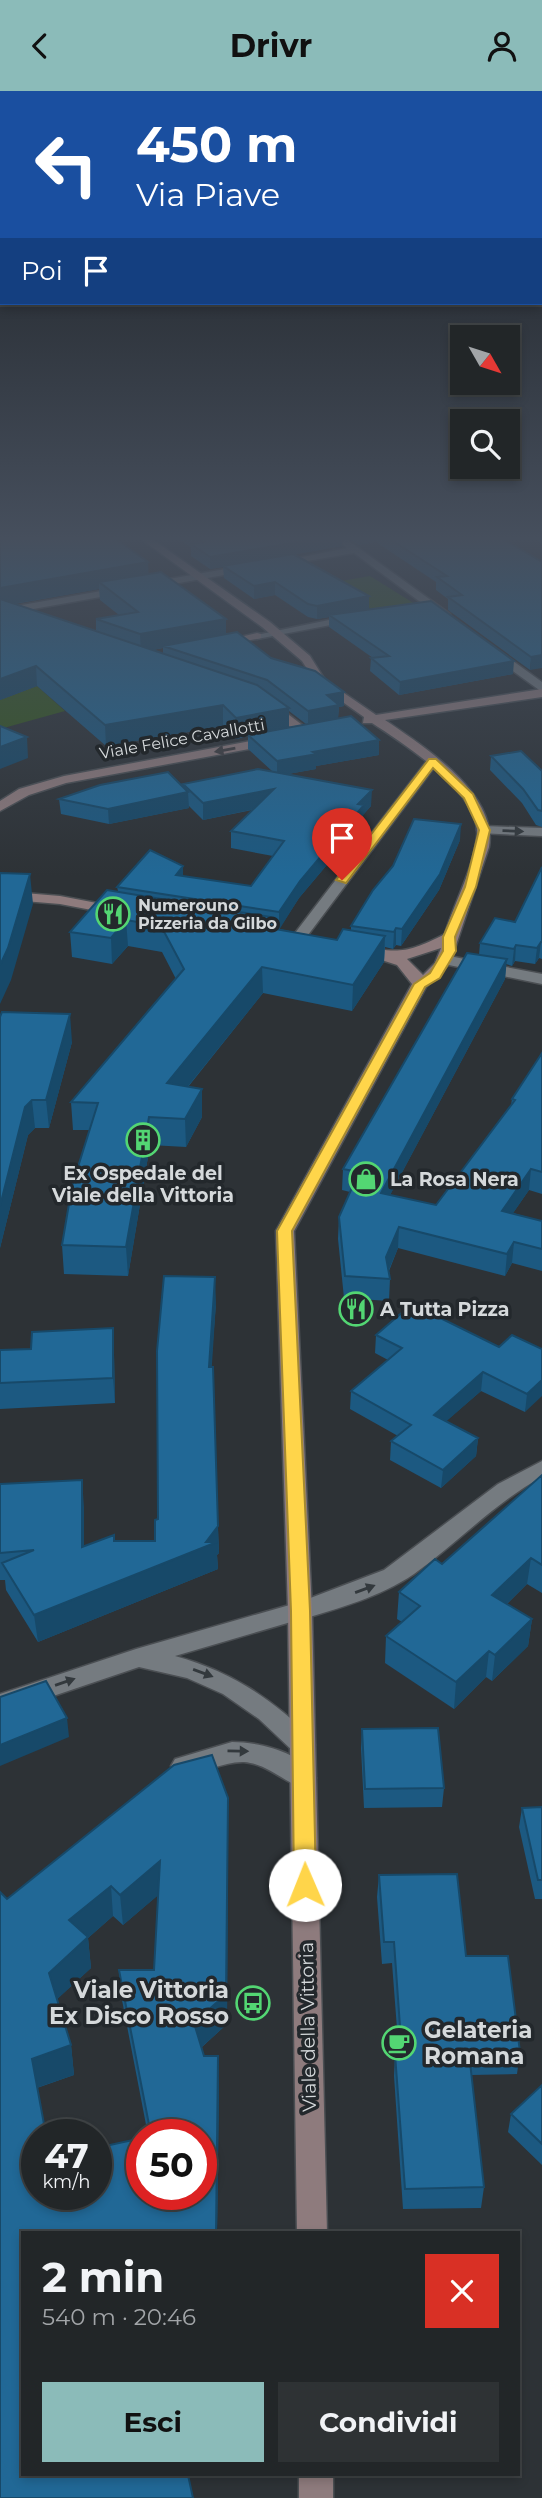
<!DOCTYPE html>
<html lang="it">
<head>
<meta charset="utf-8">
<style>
	body { margin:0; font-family:Montserrat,sans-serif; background:#2e3234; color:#f1f3f6; height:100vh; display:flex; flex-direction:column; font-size:26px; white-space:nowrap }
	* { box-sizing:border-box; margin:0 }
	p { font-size:23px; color:#a2a5a8 }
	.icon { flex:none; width:38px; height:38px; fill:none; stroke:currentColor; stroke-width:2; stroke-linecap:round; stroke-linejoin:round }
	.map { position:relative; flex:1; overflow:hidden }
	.drawer { position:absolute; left:21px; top:2140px; width:499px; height:245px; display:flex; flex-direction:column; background:#222628; border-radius:0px; box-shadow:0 4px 10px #0003,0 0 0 2px #3f4345 }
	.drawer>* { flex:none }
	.guide { position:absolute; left:0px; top:0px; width:542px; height:214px; box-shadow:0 4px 10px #0003,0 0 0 2px #3f4345; background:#1a4fa0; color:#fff; overflow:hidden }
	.needle { width:46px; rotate:129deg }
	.buttons { position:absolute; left:450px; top:234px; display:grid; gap:14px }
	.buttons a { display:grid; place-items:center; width:70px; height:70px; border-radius:0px; background:#222628; box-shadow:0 4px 10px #0003,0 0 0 2px #3f4345; font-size:35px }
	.speed { position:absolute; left:21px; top:2028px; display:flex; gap:14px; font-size:35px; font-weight:700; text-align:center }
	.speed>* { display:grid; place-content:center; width:91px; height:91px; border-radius:50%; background:#222628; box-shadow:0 4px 10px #0003,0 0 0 2px #3f4345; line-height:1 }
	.speed small { font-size:18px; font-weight:400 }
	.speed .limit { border:10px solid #d22; background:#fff; color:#111 }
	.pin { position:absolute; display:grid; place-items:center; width:60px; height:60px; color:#fff; margin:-72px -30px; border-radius:50% 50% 50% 0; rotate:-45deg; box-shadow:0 0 7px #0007 }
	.pin .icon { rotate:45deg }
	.me { position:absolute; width:77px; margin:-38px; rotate:359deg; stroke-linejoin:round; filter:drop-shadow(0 0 5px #0008) }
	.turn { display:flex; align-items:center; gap:24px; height:147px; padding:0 21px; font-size:32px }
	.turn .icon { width:91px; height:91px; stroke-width:2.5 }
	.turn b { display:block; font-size:49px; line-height:60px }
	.then { display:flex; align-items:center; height:66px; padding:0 21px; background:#0003; gap:14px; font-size:26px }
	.round { display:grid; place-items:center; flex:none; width:74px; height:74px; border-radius:0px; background:#2e3234 }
	.summary { display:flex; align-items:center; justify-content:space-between; height:119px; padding:0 21px }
	h1 { font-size:42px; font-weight:700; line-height:52px }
	.cta { display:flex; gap:14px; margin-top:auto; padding:14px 21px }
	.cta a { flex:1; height:80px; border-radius:0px; background:#8bbbb9; color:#111; font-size:28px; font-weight:700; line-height:80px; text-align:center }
	.cta a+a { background:#2e3234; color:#f1f3f6 }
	header { display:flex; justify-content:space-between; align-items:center; height:91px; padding:0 21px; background:#8bbbb9; color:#111; font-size:32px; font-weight:700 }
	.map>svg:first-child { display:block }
</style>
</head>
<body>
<header><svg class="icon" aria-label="back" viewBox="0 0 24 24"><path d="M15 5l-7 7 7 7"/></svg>Drivr<svg class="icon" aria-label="person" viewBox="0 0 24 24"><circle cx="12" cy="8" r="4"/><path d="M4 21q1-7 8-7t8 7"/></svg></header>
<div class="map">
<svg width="542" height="2407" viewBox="0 0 542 2407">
	<rect width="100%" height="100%" fill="#2d3236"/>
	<path fill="#35571e" d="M370 485 415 513 374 520 330 492Z
		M37 595 65 620 0 638V609Z"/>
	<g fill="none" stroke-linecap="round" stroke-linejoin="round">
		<defs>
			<path id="minor" d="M346 448 450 523V527H442L354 462 278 475 273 472 347 457 341 451Z
				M248 474 253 477 252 479 5 523 0 521 5 517Z
				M353 524 357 525V529L257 548 251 545Z
				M488 558H496L542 591V601L488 562Z
				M429 667 439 670 302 852H292V846Z
				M484 735 542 737V745L479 742 477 739Z
				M444 864 542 883V893L439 872V866Z
				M300 1511 308 1514 312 1520 308 1526 175 1565C230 1580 271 1607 312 1647L315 1654 312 1661 303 1664 294 1661 259 1628 223 1603 187 1587 139 1576 0 1623V1603L136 1558Z
				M232 1651C258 1651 303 1661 316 1687L312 1694 303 1697C282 1690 267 1673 244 1671 221 1670 193 1688 175 1682L171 1675 175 1668Z"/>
			<path id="tertiary" d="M542 1370V1386C494 1412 458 1452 414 1483 380 1506 339 1517 300 1529L292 1526 288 1520 292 1514 384 1479 498 1393Z"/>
			<path id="secondary" d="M141 448H152L270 531 310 565 325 589 376 624 542 598V606L385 629C423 655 498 702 489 756L450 872 426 896 294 1140 312 1520 327 2142H297L288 1520 276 1140 412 893 397 874 351 859 358 855C399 862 406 863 445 843 454 811 473 780 477 746 482 702 404 653 372 632H363L364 626 317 593 302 570 262 536ZM441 857 435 872 423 884 407 868Z
				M257 542 261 543V547L221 555 215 552Z
				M264 611H272L314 643 304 646 264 617Z
				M272 646 276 647V653L66 692 29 704 0 720V710L19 698 64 685Z
				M0 800 60 805 118 816 125 820 118 824 60 813 0 808Z
				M299 2384H333V2407H299Z"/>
		</defs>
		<use href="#minor" stroke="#4b4f53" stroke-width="3"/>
		<use href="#tertiary" stroke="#4b4f53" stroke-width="3"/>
		<use href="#secondary" stroke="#4b4f53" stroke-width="3"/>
		<use href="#minor" fill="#757b80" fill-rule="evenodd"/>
		<use href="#tertiary" fill="#757b80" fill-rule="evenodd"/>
		<use href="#secondary" fill="#8e7b7d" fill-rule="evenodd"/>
	</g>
	<path fill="#1c5981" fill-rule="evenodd" d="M0 448 149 483 226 543 271 567 344 601V615L339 616 338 627 379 664 316 675V678L288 683 371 715 363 724V731L299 807 279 838 337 849 351 840V835L460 749 439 799 401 855 396 854 393 858 385 856 384 871 352 920 263 902 188 996 202 998V1026L186 1056 150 1054 128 1185 64 1183 62 1154 90 1039H73L71 1011 176 888 162 861 128 855 112 873 72 866 70 841 118 800 117 796 183 785 251 795 273 765 231 757V740L252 719 203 729 189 715V717L109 733 61 723 59 708 183 696V693L272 680 248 658V645L236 648 223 635 106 655 37 595 0 609ZM99 498 100 509 119 524 96 528V540L15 513ZM163 557V563L153 559ZM289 620 306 633 289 636Z
		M178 448H342V455L295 463 369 505V518L513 583 399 604 370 580 371 567H373L329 536V526L317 528 308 526 275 504 254 508 224 487 223 476 210 478 191 465V456Z
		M348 448H503L542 471 530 579 448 519V508L436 499V491L376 451 359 454Z
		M536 448H542V453Z
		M491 665 542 680V736L536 734 522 712 490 679Z
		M542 776V868L539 867 535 873 515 870 512 875 506 873 505 888 390 1104 436 1114 511 1014 512 1008 542 962V1103L529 1099 513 1122 542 1130V1180L512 1172 505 1185 398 1157 389 1180 390 1188 389 1210 344 1207 338 1148 339 1126 350 1101 342 1099 343 1078 479 864 480 852 515 831Z
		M0 926 72 951 49 1037H35L28 1044 0 1157Z
		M216 1212 211 1276 219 1462 217 1464 218 1478 38 1551 6 1499 5 1489H0V1393L84 1416V1455L114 1450H155L158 1428Z
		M376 1244 499 1256 542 1258 525 1321 481 1300 446 1330 478 1347 476 1365 441 1397 390 1369 391 1350 398 1345 350 1318 351 1300 388 1269 375 1262Z
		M0 1259 114 1263 115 1312 0 1318Z
		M542 1384V1502L527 1493 507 1513 532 1528 528 1555 492 1590 486 1586 454 1618 385 1572 386 1545 402 1531 397 1528 399 1501 442 1473Z
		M362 1638 444 1697 442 1716 364 1717 361 1657Z
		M228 1707 227 1933 202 1956 204 1965 219 1994 217 2142H23V2384L0 2407 7 1808ZM158 1804 154 1879H119L122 1909 148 2044H201L37 2104V1997L74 1984 71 1954 57 1908 91 1877 88 1847 113 1825 123 1834Z
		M542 1716V1808H535L519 1736 522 1717Z
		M379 1784 466 1865 520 1961 517 1983 471 1984 484 2096 481 2117 403 2118 394 1985 395 1963 399 1964 392 1872 382 1873 377 1806Z
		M542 1994V2074L508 2041 511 2023Z"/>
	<path fill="#174969" d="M315 448H342V455L225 476 223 475V476L210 478V466Z
		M359 448H377L376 451 359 454Z
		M148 471 149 489 99 491V498L0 515V497Z
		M275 491V504L254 508V495Z
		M369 505V518L329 524V526L317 528V515Z
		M226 528V546L163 555V557L141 561 140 543Z
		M542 564V577L530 579 531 566Z
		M514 570 513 583 399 604 400 591Z
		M36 575 37 595 0 609V588Z
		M344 601V615L339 616 338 628 308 634V620L327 604Z
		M223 614V635L106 655 105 634Z
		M289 617V638L248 644V645L236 648V627Z
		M27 646 28 667 0 678V656Z
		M379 649V664L316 675V678L277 685V670L313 661Z
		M274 698V714L203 729V712Z
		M372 699 371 715 363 724V731L299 807 279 839V821L300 790 358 713Z
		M188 701 189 717 109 733 108 718Z
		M461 733 460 749 439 799 401 855 402 838Z
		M183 775V792L176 784Z
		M30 783 33 813 11 889 0 913V874Z
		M270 826V852L264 836Z
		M126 829 128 855 112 873 111 847Z
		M396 837V854L393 858 394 841Z
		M385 845 384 871 352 920 353 894Z
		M541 851 539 867 535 873 537 857Z
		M516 854 515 870 512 875 514 858Z
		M507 868 505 888 380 1123 381 1102Z
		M262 876 263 902 168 1020 167 992Z
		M70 923 72 951 49 1037 46 1009Z
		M202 998V1026L186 1056 185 1028Z
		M32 1009 35 1037 28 1044 0 1157V1115L25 1016Z
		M149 1026 150 1054 128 1185 126 1156Z
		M531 1078 529 1099 500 1141 502 1120Z
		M399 1136 398 1157 385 1188 386 1166Z
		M514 1151 512 1172 505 1185 507 1163Z
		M215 1186 216 1212 210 1303 209 1276Z
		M113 1237 114 1263 115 1312 113 1287Z
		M483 1281 481 1300 433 1342 434 1324Z
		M542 1289V1305L525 1321 527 1303Z
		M478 1347 476 1365 441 1397 443 1379Z
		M82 1389 84 1416V1483L82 1456Z
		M218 1435 219 1462 217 1464 218 1478 38 1551 34 1524 206 1451Z
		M531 1467 527 1493 489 1530 492 1504Z
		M532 1528 528 1555 492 1590 495 1564Z
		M489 1560 486 1586 454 1618 456 1591Z
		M67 1627 69 1646 0 1675V1654Z
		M228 1707 227 1933 195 1962 194 1932Z
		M160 1770 162 1801 123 1834 120 1804Z
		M111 1795 113 1825 88 1847 91 1877 53 1912 49 1882 69 1829Z
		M71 1954 74 1984 36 1997 32 1968Z
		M218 1965 219 1994 217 2142H216Z"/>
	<path fill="#216896" stroke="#174969" stroke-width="2" fill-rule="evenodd" d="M0 448H116L148 471 0 497Z
		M197 448H315L210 466 191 453 203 451Z
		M390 448H503L542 471V564L531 566 448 506 462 504 437 486 447 485Z
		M293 463 369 505 317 515 308 513 275 491 254 495 223 475Z
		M161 481 226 528 140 543 96 528 138 521 99 491Z
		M0 508 257 594 289 617 236 627 223 614 105 634 36 575 0 588Z
		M431 510 514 570 400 591 371 567 389 565 329 524Z
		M237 541 271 567 315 580 344 601 327 604 339 614 308 620 267 589 163 555Z
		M351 625 379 649 313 661 317 663 277 670 248 644Z
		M0 635 27 646 0 656Z
		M521 660 542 680V720L538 719 523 698 491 665Z
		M258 678 372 699 358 713 364 714 300 790 279 821 117 796 150 759 183 775 176 784 251 795 284 750 231 740 274 698 203 712 183 693Z
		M168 681 188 701 108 718 59 708 100 694Z
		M414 728 461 733 440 783 402 838 396 837 394 841 351 835 373 799 393 775Z
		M542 776V851H541L537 857 516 854 514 858 480 852 495 827 515 831Z
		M0 782 30 783 8 857 0 874Z
		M107 799 270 826 264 836 337 849 343 838 385 845 353 894 262 876 167 992 202 998 185 1028 149 1026 126 1156 62 1154 72 1095 98 1012 71 1011 184 878 161 835 126 829 111 847 70 841Z
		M467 862 507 868 381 1102 436 1114 515 1009 512 1008 542 962V1081L531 1078 502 1120 542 1130V1158L514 1151 507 1163 399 1136 386 1166 390 1188 345 1185 339 1126 359 1081 343 1078Z
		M2 921 70 923 46 1009H32L25 1016 0 1115V926Z
		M164 1185 215 1186 209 1276H213L218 1435 206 1451H217L34 1524 2 1472 34 1459 0 1462V1393L82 1389V1456L114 1444V1450H155V1429L158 1428 157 1260Z
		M412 1213 499 1256 512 1244 542 1258V1289L527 1303 483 1281 434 1324 478 1347 443 1379 391 1350 411 1334 351 1300 402 1257 376 1244Z
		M113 1237V1287L0 1292V1259L31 1258 32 1241Z
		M542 1384V1474L531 1467 492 1504 532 1528 495 1564 489 1560 456 1591 386 1545 420 1515 399 1501 435 1468 442 1473Z
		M46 1590 67 1627 0 1654V1606Z
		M438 1637 444 1697 365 1698 362 1638Z
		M212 1664 228 1707 226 1903 194 1932 204 1965H218L216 2142H23V2384H188L193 2407H0V1801L7 1808 174 1674ZM160 1770 154 1879H119L151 2044H201V2104H142V2047L96 2057V2104H37V2044H46L32 1968 71 1954 49 1882 88 1846 69 1829 111 1795 120 1804Z
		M542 1716V1789H538L522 1717Z
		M457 1783 466 1865H508L520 1961 469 1962 484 2096 405 2098 395 1963 402 1964 394 1851H384L379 1784Z
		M542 1994V2053L511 2023Z"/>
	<defs><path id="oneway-solid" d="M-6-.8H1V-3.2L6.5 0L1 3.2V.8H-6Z" transform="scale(1.75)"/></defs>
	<use fill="#3e3d40" href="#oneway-solid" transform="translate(225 659) rotate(170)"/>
	<g fill="#33393d">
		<use href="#oneway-solid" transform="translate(513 740) rotate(2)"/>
		<use href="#oneway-solid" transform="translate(365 1498) rotate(-20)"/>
		<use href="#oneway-solid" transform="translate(203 1582) rotate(20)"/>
		<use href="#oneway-solid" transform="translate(65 1591) rotate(-19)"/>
		<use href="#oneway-solid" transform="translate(238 1660) rotate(1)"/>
	</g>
	<linearGradient id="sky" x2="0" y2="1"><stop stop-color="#191c1e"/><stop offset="0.57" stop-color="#464f5d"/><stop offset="1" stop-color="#464f5d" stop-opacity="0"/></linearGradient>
	<rect width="542" height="785" fill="url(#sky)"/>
	<path fill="#ffd54a" stroke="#a68a30" stroke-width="2" d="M429 668H436L473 703 490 739 476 796 455 846 456 860 440 887 425 896 292 1140 310 1520 316 1794 313 1801 305 1804 297 1801 294 1794 291 1520 277 1140 414 893 430 882 443 860V846L465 796 479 739 464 707 433 677 346 792 336 789Z"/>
	<defs>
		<symbol id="restaurant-ring" viewBox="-11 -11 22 22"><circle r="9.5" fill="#23282c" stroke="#53d673" stroke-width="1.5"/><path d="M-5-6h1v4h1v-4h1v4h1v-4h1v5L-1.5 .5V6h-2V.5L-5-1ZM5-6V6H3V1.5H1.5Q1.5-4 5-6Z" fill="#53d673"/></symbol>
		<symbol id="building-ring" viewBox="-11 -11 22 22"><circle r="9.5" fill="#23282c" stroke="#53d673" stroke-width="1.5"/><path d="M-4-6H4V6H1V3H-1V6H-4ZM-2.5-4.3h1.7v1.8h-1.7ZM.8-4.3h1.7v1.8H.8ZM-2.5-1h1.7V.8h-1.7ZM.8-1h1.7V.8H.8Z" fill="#53d673"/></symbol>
		<symbol id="shop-ring" viewBox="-11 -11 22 22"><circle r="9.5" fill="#23282c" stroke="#53d673" stroke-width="1.5"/><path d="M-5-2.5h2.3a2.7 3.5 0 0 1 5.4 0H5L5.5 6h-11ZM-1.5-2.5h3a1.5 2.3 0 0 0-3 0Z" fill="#53d673"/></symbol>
		<symbol id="bus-ring" viewBox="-11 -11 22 22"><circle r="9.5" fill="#23282c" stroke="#53d673" stroke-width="1.5"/><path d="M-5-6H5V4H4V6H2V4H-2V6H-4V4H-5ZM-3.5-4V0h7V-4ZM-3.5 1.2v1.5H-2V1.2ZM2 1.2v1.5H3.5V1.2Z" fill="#53d673"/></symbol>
		<symbol id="cafe-ring" viewBox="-11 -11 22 22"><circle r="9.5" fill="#23282c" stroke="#53d673" stroke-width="1.5"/><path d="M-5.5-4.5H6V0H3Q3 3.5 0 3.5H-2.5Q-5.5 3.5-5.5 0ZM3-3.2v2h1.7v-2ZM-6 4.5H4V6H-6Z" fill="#53d673"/></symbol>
	</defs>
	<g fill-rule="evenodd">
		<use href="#restaurant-ring" x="94" y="804" width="38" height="38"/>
		<use href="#building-ring" x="124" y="1030" width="38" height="38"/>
		<use href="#shop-ring" x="347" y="1069" width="38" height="38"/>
		<use href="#restaurant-ring" x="337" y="1199" width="38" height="38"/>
		<use href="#bus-ring" x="234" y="1893" width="38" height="38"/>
		<use href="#cafe-ring" x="380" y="1933" width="38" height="38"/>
	</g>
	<g text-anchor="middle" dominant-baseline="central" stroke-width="7" stroke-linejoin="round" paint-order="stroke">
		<g font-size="16" fill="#d5d9db" stroke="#23282c">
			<text transform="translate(182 648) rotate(-10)">Viale Felice Cavallotti</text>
		</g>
		<g font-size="16" font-weight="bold" fill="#d5d9db" stroke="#23282c" text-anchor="start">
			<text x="138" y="814">Numerouno<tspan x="138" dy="18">Pizzeria da Gilbo</tspan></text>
		</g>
		<g font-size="19" font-weight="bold" fill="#d5d9db" stroke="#23282c" text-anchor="start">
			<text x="143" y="1082" text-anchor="middle">Ex Ospedale del<tspan x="143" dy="22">Viale della Vittoria</tspan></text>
			<text x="390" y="1088">La Rosa Nera</text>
			<text x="380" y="1218">A Tutta Pizza</text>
		</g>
		<g font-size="19" fill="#d5d9db" stroke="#23282c">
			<text transform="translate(308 1936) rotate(-91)">Viale della Vittoria</text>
		</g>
		<g font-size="23" font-weight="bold" fill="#d5d9db" stroke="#23282c" text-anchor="end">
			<text x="229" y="1899">Viale Vittoria<tspan x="229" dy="26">Ex Disco Rosso</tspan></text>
			<text x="424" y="1939" text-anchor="start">Gelateria<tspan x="424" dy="26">Romana</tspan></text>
		</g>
	</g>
</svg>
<div class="buttons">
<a><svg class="needle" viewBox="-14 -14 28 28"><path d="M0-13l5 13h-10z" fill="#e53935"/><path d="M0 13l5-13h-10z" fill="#a2a5a8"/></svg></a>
<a><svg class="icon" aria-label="search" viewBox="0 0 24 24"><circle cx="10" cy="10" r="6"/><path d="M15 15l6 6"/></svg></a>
</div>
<div class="speed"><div>47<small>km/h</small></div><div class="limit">50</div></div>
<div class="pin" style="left:342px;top:789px;background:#d93025"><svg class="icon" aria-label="arrive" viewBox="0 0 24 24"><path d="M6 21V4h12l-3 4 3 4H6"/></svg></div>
<svg class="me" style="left:305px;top:1794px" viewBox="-20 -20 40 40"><circle r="19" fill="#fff"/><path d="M0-13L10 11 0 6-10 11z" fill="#ffd54a"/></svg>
<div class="guide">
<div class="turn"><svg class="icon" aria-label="left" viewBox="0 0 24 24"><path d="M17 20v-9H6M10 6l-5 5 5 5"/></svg><div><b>450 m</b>Via Piave</div></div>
<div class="then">Poi<svg class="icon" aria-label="arrive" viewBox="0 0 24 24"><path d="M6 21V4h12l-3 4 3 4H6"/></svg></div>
</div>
<section class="drawer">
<div class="summary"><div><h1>2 min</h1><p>540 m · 20:46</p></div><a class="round" style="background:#d93025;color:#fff"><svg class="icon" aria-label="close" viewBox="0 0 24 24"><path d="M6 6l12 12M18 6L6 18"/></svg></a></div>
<div class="cta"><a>Esci</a><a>Condividi</a></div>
</section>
</div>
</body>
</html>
